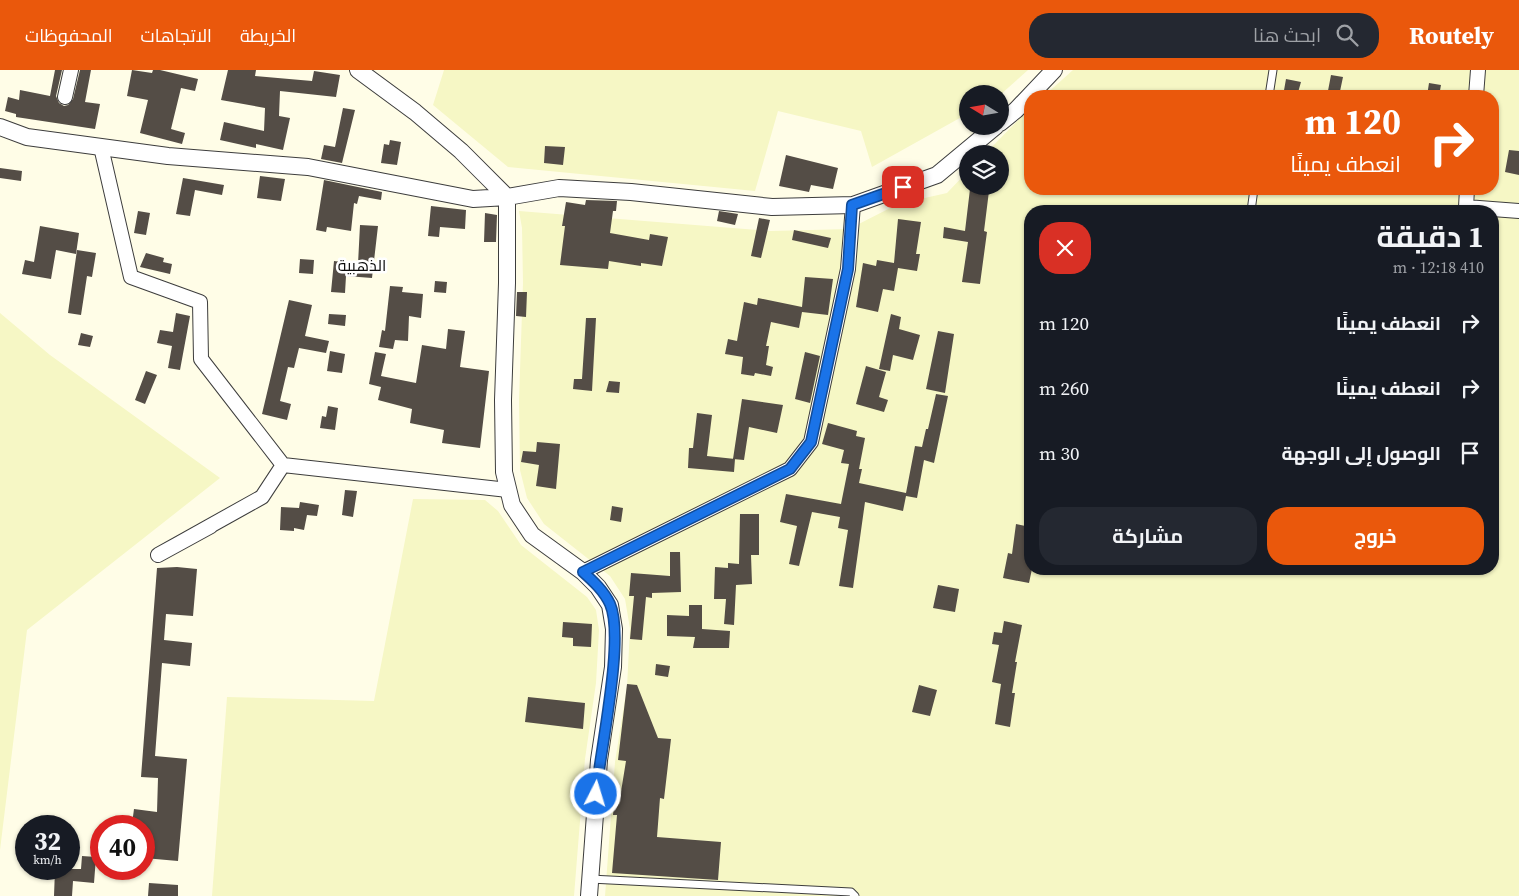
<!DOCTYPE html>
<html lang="ar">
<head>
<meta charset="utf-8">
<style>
	body { margin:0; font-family:"Source Serif 4",Cairo,serif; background:#242831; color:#f1f3f6; direction:rtl; height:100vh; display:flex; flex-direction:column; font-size:19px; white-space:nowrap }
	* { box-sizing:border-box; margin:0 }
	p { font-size:16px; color:#9ea1a6 }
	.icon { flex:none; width:28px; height:28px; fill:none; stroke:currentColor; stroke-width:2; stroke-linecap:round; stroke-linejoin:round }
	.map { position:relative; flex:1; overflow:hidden; direction:ltr }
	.sheet { position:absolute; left:1024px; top:135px; width:475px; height:370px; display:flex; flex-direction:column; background:#171b24; border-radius:20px; box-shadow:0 1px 4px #0004; direction:rtl }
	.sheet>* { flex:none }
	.top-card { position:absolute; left:1024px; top:20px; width:475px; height:105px; border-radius:20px; box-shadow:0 1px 4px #0004; direction:rtl; background:#ea580c; color:#fff; overflow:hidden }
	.needle { width:32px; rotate:281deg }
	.tools { position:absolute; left:959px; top:15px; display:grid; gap:10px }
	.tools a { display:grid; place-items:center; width:50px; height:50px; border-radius:50%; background:#171b24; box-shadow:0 1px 4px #0004; font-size:25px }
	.speed { position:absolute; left:15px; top:745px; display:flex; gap:10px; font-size:25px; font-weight:700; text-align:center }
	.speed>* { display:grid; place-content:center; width:65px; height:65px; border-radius:50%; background:#171b24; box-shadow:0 1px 4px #0004; line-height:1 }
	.speed small { font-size:12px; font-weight:400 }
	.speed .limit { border:8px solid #d22; background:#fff; color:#111 }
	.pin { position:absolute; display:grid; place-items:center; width:42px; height:42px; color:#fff; margin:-21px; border-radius:10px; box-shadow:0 2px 8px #0006 }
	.me { position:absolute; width:55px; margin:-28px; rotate:5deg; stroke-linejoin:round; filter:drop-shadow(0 0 4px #0008) }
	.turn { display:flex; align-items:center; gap:18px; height:105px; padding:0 15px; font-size:22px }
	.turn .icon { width:65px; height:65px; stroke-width:2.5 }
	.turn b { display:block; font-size:35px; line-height:42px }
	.round { display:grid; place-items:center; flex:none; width:52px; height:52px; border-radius:20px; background:#242831 }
	.summary { display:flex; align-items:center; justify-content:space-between; height:85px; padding:0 15px }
	h1 { font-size:30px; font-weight:700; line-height:38px }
	.button { display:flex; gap:10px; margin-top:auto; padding:10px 15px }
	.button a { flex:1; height:58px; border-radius:20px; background:#ea580c; color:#fff; font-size:20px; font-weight:700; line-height:58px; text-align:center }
	.button a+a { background:#242831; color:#f1f3f6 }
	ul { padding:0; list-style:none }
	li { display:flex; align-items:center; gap:15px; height:65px; padding:0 15px }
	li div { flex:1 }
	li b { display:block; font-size:19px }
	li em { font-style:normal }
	header { display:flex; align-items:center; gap:30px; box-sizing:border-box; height:70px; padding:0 25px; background:#ea580c; color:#fff }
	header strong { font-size:24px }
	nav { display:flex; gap:28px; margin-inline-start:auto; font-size:18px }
	.search { width:350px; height:45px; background:#242831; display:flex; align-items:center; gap:12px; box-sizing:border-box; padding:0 18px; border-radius:20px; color:#9ea1a6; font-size:19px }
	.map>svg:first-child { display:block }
</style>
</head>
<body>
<header>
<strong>Routely</strong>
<div class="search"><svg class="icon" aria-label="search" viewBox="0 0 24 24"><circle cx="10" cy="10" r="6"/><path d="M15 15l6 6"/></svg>ابحث هنا</div>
<nav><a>الخريطة</a><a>الاتجاهات</a><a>المحفوظات</a></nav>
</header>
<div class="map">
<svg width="1519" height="826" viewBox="0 0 1519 826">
	<rect width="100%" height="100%" fill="#fffde7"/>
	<path fill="#f6f7c5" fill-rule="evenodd" d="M444 0H1028L1000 25 968 24 967 44 872 97 861 61 778 41 755 121 508 97 433 35Z
		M1073 0H1519V826H605L615 692 627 617 630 559 625 529 610 506 544 454 527 428 520 400 519 330 523 213 522 158 519 141 771 161 849 159 898 134 947 123 967 102 968 116H1000V84H985L1030 38V119H1492V26H1044ZM1030 141H1492V499H1030Z
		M0 243 50 285 220 408 27 560 0 780Z
		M413 429 485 430 498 441 521 475 587 527 596 540 599 560 596 613 585 689 574 826H212L227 627 374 631Z"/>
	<path fill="#544d46" d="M55 0H62L56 26 59 33 64 36 68 35 73 29 80 0H91L85 32 100 34 95 59 16 47V44L5 41 8 27 19 30 20 20 50 26Z
		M132 0 152 3 153 0H160L198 9 195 21 181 18 171 59 185 63 182 74 140 63 148 30 127 26Z
		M228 0H256L255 6 312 11 314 1 340 5 336 27 280 21 279 46 290 48 283 80 256 74V78L220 70 224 52 264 61 265 38 221 30Z
		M1331 5 1343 7 1339 26H1327Z
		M1286 9 1301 12 1297 26H1283Z
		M1429 13 1441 15 1439 26H1427Z
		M343 38 355 40 342 93 321 89 324 75 335 77Z
		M390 70 401 72 397 95 381 93 384 74 389 75Z
		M545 76 565 77 563 95 544 93Z
		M1509 80 1519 81V105L1505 102Z
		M786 85 838 98 833 119 811 115 809 122 779 116Z
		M0 98 22 101 21 111 0 108Z
		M260 106 285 109 281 131 257 128Z
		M183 108 224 115 222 125 195 120 190 146 176 144Z
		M324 110 382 122 381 130 359 126 357 134 354 133 351 161 327 157 326 162 316 160Z
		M970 119 989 121 984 161 987 162 980 214 962 212 968 172 943 168 944 157 965 161Z
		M586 130 617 131 616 141H613L610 163 649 170 650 164 668 167 662 196 641 193V196L609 191 608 199 560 195 565 156H562L566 132 585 135Z
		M431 136 466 140 465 159 440 157 439 167 428 166Z
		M138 141 150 143 146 165 134 163Z
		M719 141 738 144 735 155 717 151Z
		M485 143 497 145 496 172H484Z
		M759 148 770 150 761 188 751 186Z
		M898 149 921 152 916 184H920L917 201 898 198 894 221 883 219 878 242 856 237 863 193 876 196 877 190 894 193Z
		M360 155 378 156 372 208 346 206 345 223 331 222 334 191 358 194Z
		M40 156 79 163 76 184 56 180 51 209 22 204 25 190 34 192Z
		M794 160 831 168 828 178 792 170Z
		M77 180 96 183 92 207 87 206 81 245 68 243Z
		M146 183 164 188 163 192 172 194 170 204 140 197Z
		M300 189 314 190 313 204 299 203Z
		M805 207 833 209 828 245 802 242 799 258 771 252 766 276H769L766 295 773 297 771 306 755 303 754 306 741 304 743 287 725 284 728 269 737 271 744 232 757 235 758 228 802 237Z
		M435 211 447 212 446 223 434 222Z
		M390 216 403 217 402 222 423 224 421 248 409 246 408 271 395 270 393 279 379 277 382 260 385 261Z
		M517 222H527L526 247 516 246Z
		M289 230 312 235 305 266 329 271 326 283 299 278 294 298 288 297 280 331 291 334 287 350 262 344Z
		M176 243 190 246 180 300 168 298 172 276 157 273 160 260 173 262Z
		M329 244 346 245 345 256 328 254Z
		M891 244 901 247 899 259 920 265 913 290 893 285 890 301 879 299Z
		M586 248H596L592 321 573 319 574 309H582Z
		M448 259 465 261 460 297 489 301 480 378 442 373 444 360 410 353 412 339 378 330 381 317 369 314 375 282 386 284 381 306 416 313 422 275 446 279Z
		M938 261 954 264 945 323 926 319Z
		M81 263 93 266 90 277 78 275Z
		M330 281 345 284 342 303 327 301Z
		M805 282 820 286 810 333 795 329Z
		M866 296 886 302 879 327 888 330 884 342 856 334Z
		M146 301 157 305 145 334 135 330Z
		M609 311 620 312 619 323 606 322Z
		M936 324 948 326 934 393 924 390 917 428 906 426 903 441 865 432 853 518 839 516 848 460 838 458 840 447 812 442 799 496 789 494 797 456 780 452 786 424 841 434 849 394 841 393 844 380 822 374 828 353 857 361 856 366 865 368 859 399H862L859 413 906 423 915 376 922 377 926 359H928Z
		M742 329 783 335 777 363 749 357 744 390 733 389Z
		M328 336 338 338 335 360 320 358 322 346 326 347Z
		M697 343 712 345 707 386 735 389 734 402 688 398 689 378H693Z
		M537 372 560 374 556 419 536 416 539 395 521 392 523 381 536 382Z
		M345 420 357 421 353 447 342 445Z
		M300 432 319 435 317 446 307 445 304 460 294 458V461L280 460 281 437 299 438Z
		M612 436 623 438 621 452 610 450Z
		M740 444H759V485H751L752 514 736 515 734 555 724 554 726 529H714L715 497 728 498V493L739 494Z
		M1016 454 1030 457V499H1032L1029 513 1003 508 1008 483 1012 484Z
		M670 482H680L681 522 652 523V528L646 527 642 570 630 569 634 526H629L631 503 670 506Z
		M177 497 197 499 193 546 166 544 164 570 192 573 190 596 162 593 155 686 187 689 178 791 144 788V756L132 754 134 739 157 742 158 708 141 707 157 498Z
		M938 515 959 519 955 542 933 538Z
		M689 535H702V559L730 561 729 578H693L695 567 667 566V545L689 546Z
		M1004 551 1022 555 1015 592H1017L1012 623H1015L1010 657 995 654 1001 614 992 612 999 575 992 574 994 562 1002 563Z
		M563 552 592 554 591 577 573 576V568L562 567Z
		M656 594 670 596 668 607 655 605Z
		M627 614 637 615 658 668 671 669 664 729 660 728 657 767 721 772 718 810 612 803 617 745H613L614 733 619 734 626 691 618 690Z
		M919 615 937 620 930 646 912 642Z
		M528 627 585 633 583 659 525 652Z
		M82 786 96 787 94 813 73 811 72 826H54L55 799H81Z
		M149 813 178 815V826H148Z"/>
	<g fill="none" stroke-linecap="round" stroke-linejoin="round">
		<defs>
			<path id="service" d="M1269 26 1273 0
				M1251 141 1254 119
				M590 809 851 822 855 826"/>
			<path id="minor" d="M1476 26 1478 0
				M65 27 71 0
				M101 77 131 207 200 232 201 289 283 395 262 427 158 485 211 456
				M1467 119 1466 137 1519 141
				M283 395 508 420
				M583 502 790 399 811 372 848 199 853 135"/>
			<path id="tertiary" d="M358 0 415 42 461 81 507 127V213L503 330 504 402 512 435 532 465 583 502 598 517 610 535 614 559 613 597 599 690 589 826
				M1000 53 1016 40 1054 0
				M0 57 27 67 168 86 308 97 473 129 507 127 559 118 631 122 772 137 853 135 937 105 996 56"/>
		</defs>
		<use href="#service" stroke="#3d3d3d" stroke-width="9"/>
		<use href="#minor" stroke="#3d3d3d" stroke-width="16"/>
		<use href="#tertiary" stroke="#3d3d3d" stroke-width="18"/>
		<use href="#service" stroke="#fff" stroke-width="7"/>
		<use href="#minor" stroke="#fff" stroke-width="14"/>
		<use href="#tertiary" stroke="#fff" stroke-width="16"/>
	</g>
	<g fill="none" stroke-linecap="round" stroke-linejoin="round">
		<defs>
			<path id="route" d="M596 724C600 681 625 568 610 534 604 521 593 511 583 502L790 399 811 372 848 199 852 135 903 117"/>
		</defs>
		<use href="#route" stroke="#114b97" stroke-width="12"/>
		<use href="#route" stroke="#1a73e8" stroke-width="9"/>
	</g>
	<g text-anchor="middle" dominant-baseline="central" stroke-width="5" stroke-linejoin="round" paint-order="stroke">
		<g font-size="16" fill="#0a0a0a" stroke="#fff">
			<text x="362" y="195">الذهبية</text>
		</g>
	</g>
</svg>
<div class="tools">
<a><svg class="needle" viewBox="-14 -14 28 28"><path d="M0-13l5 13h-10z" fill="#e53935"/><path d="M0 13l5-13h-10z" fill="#9ea1a6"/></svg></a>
<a><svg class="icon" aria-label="layers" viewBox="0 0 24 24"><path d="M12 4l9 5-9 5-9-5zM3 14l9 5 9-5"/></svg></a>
</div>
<div class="speed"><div>32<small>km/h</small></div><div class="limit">40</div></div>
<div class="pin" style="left:903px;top:117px;background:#d93025"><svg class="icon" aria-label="arrive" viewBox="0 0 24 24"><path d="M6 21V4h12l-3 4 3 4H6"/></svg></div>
<svg class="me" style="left:596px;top:724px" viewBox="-20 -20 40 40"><circle r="17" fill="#1a73e8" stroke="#fff" stroke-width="3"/><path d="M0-11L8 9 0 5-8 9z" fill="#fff"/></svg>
<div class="top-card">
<div class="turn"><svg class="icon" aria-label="right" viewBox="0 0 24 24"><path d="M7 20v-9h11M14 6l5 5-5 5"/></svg><div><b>120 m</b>انعطف يمينًا</div></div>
</div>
<section class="sheet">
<div class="summary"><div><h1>1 دقيقة</h1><p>410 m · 12:18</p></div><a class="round" style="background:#d93025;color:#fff"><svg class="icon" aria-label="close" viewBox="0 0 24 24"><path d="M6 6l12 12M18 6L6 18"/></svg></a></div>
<ul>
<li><svg class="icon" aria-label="right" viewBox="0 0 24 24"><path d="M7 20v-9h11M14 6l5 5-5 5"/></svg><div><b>انعطف يمينًا</b></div><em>120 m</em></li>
<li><svg class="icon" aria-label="right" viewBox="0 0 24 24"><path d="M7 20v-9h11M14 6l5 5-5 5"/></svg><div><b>انعطف يمينًا</b></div><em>260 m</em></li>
<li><svg class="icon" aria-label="arrive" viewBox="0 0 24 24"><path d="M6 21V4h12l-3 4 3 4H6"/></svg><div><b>الوصول إلى الوجهة</b></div><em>30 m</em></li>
</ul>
<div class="button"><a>خروج</a><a>مشاركة</a></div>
</section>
</div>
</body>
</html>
